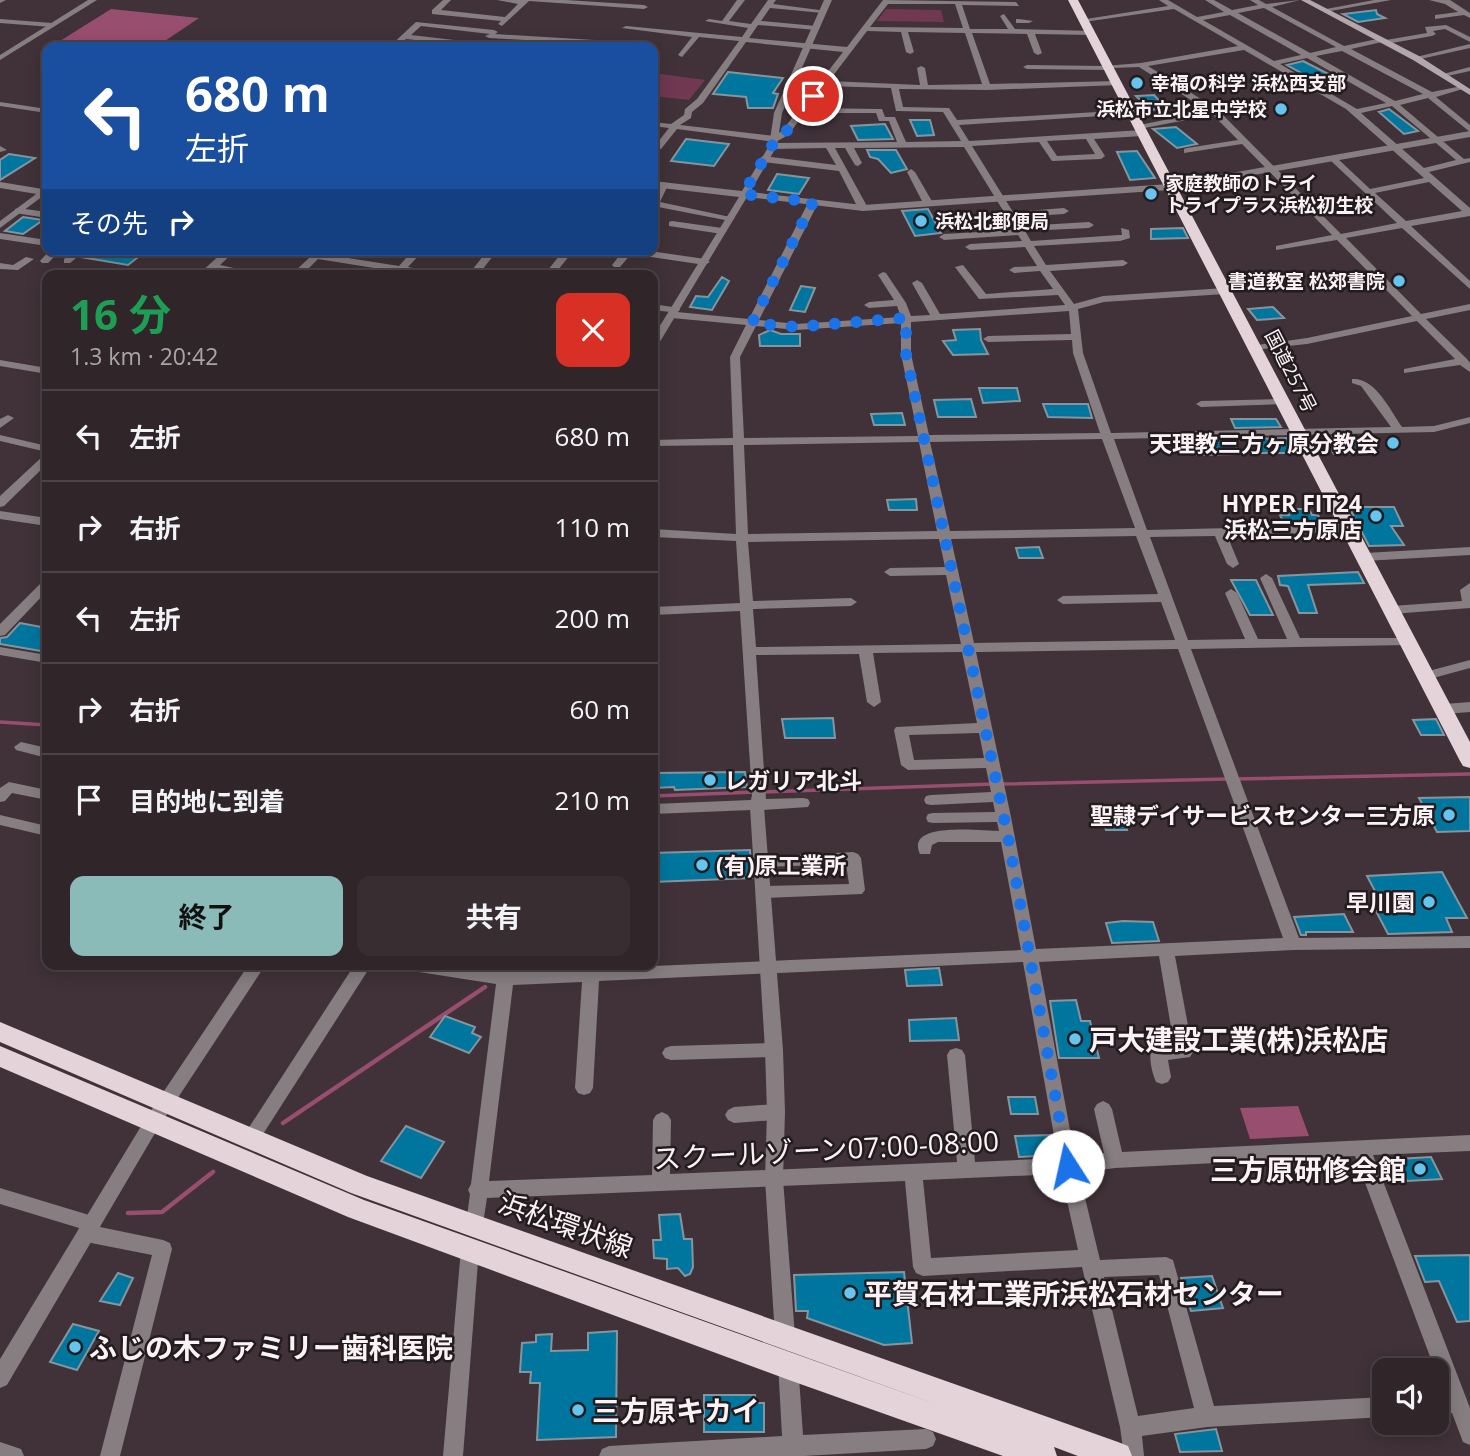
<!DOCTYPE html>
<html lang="ja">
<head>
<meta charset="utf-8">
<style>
	body { margin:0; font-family:"Open Sans","Noto Sans JP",sans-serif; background:#382e32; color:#f1f3f6; height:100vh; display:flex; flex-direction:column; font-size:26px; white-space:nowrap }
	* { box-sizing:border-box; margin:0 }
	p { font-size:23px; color:#a8a5a8 }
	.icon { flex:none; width:38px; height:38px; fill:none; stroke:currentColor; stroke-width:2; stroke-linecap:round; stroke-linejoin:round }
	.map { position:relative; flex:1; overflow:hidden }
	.sheet { position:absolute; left:42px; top:270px; width:616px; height:700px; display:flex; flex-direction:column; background:#30262a; border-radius:14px; box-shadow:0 4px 18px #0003,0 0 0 2px #4b4347 }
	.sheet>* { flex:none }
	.banner { position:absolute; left:42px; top:42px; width:616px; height:214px; border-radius:14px; box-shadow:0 4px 18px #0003,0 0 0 2px #4b4347; background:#1a4fa0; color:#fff; overflow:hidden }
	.tools { position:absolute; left:1372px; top:1358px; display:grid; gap:14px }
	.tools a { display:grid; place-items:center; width:77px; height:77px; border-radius:14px; background:#30262a; box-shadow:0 4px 18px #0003,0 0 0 2px #4b4347; font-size:35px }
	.pin { position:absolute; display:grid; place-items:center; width:60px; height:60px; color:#fff; margin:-30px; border:4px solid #fff; border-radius:50%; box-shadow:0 2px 7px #0007 }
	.me { position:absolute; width:77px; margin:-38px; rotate:350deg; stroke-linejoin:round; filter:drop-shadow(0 0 5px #0008) }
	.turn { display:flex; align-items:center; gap:24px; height:147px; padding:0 28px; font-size:32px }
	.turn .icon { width:91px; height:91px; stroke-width:2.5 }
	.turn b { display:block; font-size:49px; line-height:60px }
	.then { display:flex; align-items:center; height:66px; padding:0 28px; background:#0003; gap:14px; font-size:26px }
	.round { display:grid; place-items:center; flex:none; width:74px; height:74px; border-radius:14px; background:#382e32 }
	.overview { display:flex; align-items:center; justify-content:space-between; height:119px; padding:0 28px }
	h1 { font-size:42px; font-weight:700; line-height:52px; color:#1e9e55 }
	.action { display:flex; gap:14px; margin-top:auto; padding:14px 28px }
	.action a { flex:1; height:80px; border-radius:14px; background:#8bbbb9; color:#111; font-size:28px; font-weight:700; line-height:80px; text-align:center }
	.action a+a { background:#382e32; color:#f1f3f6 }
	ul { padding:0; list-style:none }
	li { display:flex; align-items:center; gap:21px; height:91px; padding:0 28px; border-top:2px solid #4b4347 }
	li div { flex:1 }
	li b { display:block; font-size:26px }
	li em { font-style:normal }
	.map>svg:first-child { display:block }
</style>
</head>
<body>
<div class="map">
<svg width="1470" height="1456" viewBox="0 0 1470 1456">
	<rect width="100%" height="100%" fill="#403238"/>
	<path fill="#703851" d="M886 9 941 10 944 22 877 21Z
		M653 73 705 80 689 100 653 96Z"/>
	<path fill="#984e6f" d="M111 9 199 18 156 47H115L60 41Z
		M1298 1106 1309 1136 1250 1139 1240 1108Z"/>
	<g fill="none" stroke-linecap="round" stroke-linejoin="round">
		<path stroke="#984e6f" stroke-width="3.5" d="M0 722 47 725
			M1235 779 1470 774
			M1001 784 1228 779
			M763 792 993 784
			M653 796 756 792"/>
		<path stroke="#984e6f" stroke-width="4.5" d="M283 1123 485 987
			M128 1213 162 1212 213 1172"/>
	</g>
	<path fill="#00769e" stroke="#86959d" stroke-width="2" d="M1376 10 1377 14 1385 18 1358 22 1343 14Z
		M1303 61 1340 80 1344 82 1323 85 1287 65Z
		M728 72 783 78 773 93 778 94 773 108H748L746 97 713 94Z
		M1154 95 1166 108 1151 110 1136 96Z
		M1389 109 1418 131 1404 134 1379 112Z
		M910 120H930L934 135 917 136Z
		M885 124 893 139 858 140 851 126Z
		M1176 127 1197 144 1177 148 1153 129Z
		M686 139 729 144 714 166 671 161Z
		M867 150H896L907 169 891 173 878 159 870 157Z
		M1137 151 1155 178 1130 180 1117 152Z
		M9 154 35 158 0 180V160Z
		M777 174 809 178 799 194 768 190Z
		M928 209 941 233 915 236 902 211Z
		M23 217 43 220 23 234 5 231Z
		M1183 228 1188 238 1151 239V229Z
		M89 250H147L128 265 81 257Z
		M722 277 729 281 712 310 690 307 696 296 708 297Z
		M801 286 815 288 805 312 790 310Z
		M1273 307 1284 318 1257 320 1248 309Z
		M980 329 981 340 988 354 953 355 943 341 956 340 953 330Z
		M770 330 781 334H800V346H760L759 335Z
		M979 388H1017L1020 401 983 403Z
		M971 399 976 417H938L934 400Z
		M1043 404H1088L1092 418 1048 417Z
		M902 413 905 425H874L871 414Z
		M1231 419H1276L1281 427 1235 428Z
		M1324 437H1340L1343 443H1364L1370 453 1334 454Z
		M1287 438 1295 453H1261L1253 439Z
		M1232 439 1239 454 1197 455 1190 440Z
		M916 499 917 510H889L887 500Z
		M1349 507H1394L1403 526H1391L1404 545 1369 546Z
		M1286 509H1309L1312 515H1318L1322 523 1284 524 1280 515H1289Z
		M1039 547 1043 558H1019L1016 548Z
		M1358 572 1364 583 1308 585 1317 613H1299L1288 586 1280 585 1278 576Z
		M1231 580H1256L1273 615H1250Z
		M20 623 47 628V652L0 644V638L7 637Z
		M833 718 835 738H785L782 719Z
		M1436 719 1444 735H1421L1413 720Z
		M745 772 747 787 675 790 674 787 653 788V773Z
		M1470 797V831L1437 832 1419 798Z
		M1100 813H1123L1127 830H1106Z
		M750 850 752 878 653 882V853Z
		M1442 872 1467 918H1446L1452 932 1388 934 1376 911 1385 910 1367 876Z
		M1344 914 1353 932H1306V935H1301L1294 917Z
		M1123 921 1153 922 1159 941 1112 943 1106 923Z
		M939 968 942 985 907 986 905 970Z
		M1076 1000 1081 1021H1090L1099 1058H1059L1050 1001Z
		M445 1016 475 1027 472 1033 481 1037 469 1053 430 1037Z
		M956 1018 959 1040 910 1041 909 1020Z
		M1008 1097H1035L1038 1114H1011Z
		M406 1126 444 1142 421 1178 381 1161Z
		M1051 1135 1055 1155 1019 1157 1015 1136Z
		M1431 1157 1442 1179 1407 1181 1397 1159Z
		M680 1214 684 1239H692L693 1267 690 1274 685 1276 678 1268 667 1269V1259L654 1258 653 1240H661L659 1215Z
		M1470 1255V1321L1457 1322 1439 1281 1425 1282 1415 1256Z
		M904 1272 912 1343 884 1345 807 1318 808 1311H796L794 1275Z
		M118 1273 133 1278 120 1305 100 1301Z
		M1212 1276 1223 1308 1191 1311 1181 1278Z
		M73 1324 99 1331 77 1370 50 1362Z
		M617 1331 616 1437 537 1440 540 1383H530L531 1372H520L522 1343 536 1342V1335L552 1334 551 1351 588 1350V1333Z
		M704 1395H755L756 1403H764V1432H704Z
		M1216 1429 1222 1451 1180 1452 1175 1434Z"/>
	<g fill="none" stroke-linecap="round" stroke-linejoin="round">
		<path fill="#867e81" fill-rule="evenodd" d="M0 0H6L0 3Z
			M88 0H97L0 60V55Z
			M443 0H451L441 10 505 17 518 4 497 0H566L644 5 648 7 644 9 529 1 502 26 498 24 501 21 432 14V10Z
			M737 0H745L729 21 751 24 768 0H776L773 4 827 11 823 13 770 8 761 21 816 26 820 28 816 30 758 25 749 38 847 47 883 0 1016 2 1019 6 962 5 970 29H1008L1000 16 1004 14 1015 29 1093 31 1094 33 1090 35 1035 34 1042 53 1038 55 1034 53 1027 34 972 33 990 84 1116 81H1119V85L987 90 899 89 903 107 949 108 957 120 1132 110 1136 112 1132 114 959 125 969 141 1142 130 1146 133 1142 136 1094 139 1105 156 1101 159 1052 161 1039 142 972 146 1013 212 1064 208 1069 211 1064 214 1017 217 1022 226 1089 222 1094 225 1089 228 1025 231 1031 241 1119 235H1122L1121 228 1129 230 1130 238 1120 241 1034 246 1046 265 1123 260 1128 263 1123 266 1050 271 1074 304 1103 296 1225 288 1230 291 1225 294 1104 302 1078 309 1083 353 1111 433 1391 427 1361 386 1352 383V379C1375 377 1390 410 1402 427L1434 426 1470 417V423L1434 432 1114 439 1147 530 1353 525 1355 528 1353 531 1349 532 1227 535 1239 564 1233 568 1227 564 1215 536 1150 537 1188 640 1245 639 1225 593 1231 589 1237 593 1258 639H1287L1260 578 1266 574 1272 578 1300 638H1412L1414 641 1412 644 1407 645 1191 649 1299 938 1470 936V948L1293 950 1175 956 1193 1052 1190 1057 1168 1060 1171 1077 1168 1082 1162 1084 1156 1082C1152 1073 1148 1057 1152 1048L1174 1045 1159 956 1039 962 1075 1157 1104 1153 1094 1109 1097 1104 1103 1101 1109 1104 1112 1109 1122 1152 1470 1135V1151L1373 1155 1470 1408V1445L1463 1442 1452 1413 1437 1414V1394H1444L1355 1156 1115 1168 1079 1173 1100 1260 1166 1257 1173 1260 1214 1406 1384 1397V1417L1207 1427 1142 1436 1144 1456H1124L1120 1427 1082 1267 923 1276 916 1273 913 1267 905 1181 487 1198 482 1230 475 1232 468 1230 466 1224 470 1194 468 1190 471 1184 496 984 406 970 400 969 398 964H450L498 971 499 964H515L514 972 1021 950 1001 842H938L932 845 930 854H920C904 821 982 831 999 831L997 822 933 823 928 822 926 818 928 814 933 813 995 812 993 802 931 805 926 804 924 800 926 796 931 795 991 792 986 768 908 770 901 765 894 730 896 727 977 723 962 652 873 653 881 702 874 707 867 702 859 654 756 655 766 799 803 798 808 799 810 803 808 807 763 810 757 812 752 810 653 814V804L751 800 752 795 740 611 653 615V607L740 603 736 541 653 537V529L736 534 733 445 653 446V440L733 438 730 357 746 325 672 318 667 315 670 312 653 310V304L679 308 680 310 677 312 749 319 808 203 813 200 818 203 759 320 796 324 901 317 897 306 869 308 864 305 869 302 894 300 878 275 883 272 886 273 906 303 911 316 930 315 912 283 917 280 922 283 940 314 1065 305 1058 295 979 299 955 267 963 265 986 294 1053 289 1040 271 1014 273 1009 270 1014 267 1037 266 1025 247 970 250 965 247 970 244 1022 241 1018 235 944 240 939 237 944 234 1015 230 964 147 854 148 862 163 858 166 855 165 845 148H835L868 208 863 211 858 208 839 171 763 162 759 159 763 156 836 165 826 148 773 149 769 146 773 143 897 142 889 121H879L876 113H805L788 135 776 142 677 129 661 149H655L654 147 669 128 653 126V122L671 124 684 115 685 109 697 99 739 41 699 37 682 57 678 55 692 37 622 28 626 26 742 37 748 28 705 21 709 19 722 21ZM888 4H955L963 28 870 27ZM867 31 901 32 906 52 910 54 914 52 908 32 965 33 982 84 928 85 925 68 921 66 917 68 920 85 829 81ZM746 42 843 52 782 131 774 136 680 125 691 118 692 112 703 103ZM826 86 891 88 896 111 943 112 961 141 906 142 895 117H885L882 109H879L809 108ZM1086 139 1095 154 1057 156 1047 141ZM1069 311 1071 334 988 336 983 339 988 342 1072 340 1073 353 1100 433 929 435 911 354V322ZM901 323V354L918 436 744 438 740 357 756 326 796 330ZM1102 439 1135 528 950 531 930 442ZM919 442 937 531 748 534 744 445ZM1136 536 1158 594 1063 596 1057 600 1063 604 1161 602 1175 640 974 643 951 539ZM939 539 945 567 890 568 884 572 890 576 946 575 961 644 756 647 753 609 851 606 857 602 851 598 753 601 748 542ZM1178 649 1283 938 1036 949 1011 817 976 652ZM979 733 984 758 914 760 909 735ZM1023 962 1058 1158 975 1162 965 1055 962 1050 956 1048 950 1050 947 1055 957 1162 670 1174 671 1120 668 1115 662 1112 656 1115 653 1120 652 1175 489 1181 513 985 582 982 575 1088 578 1093 584 1095 590 1093 593 1088 599 981ZM1061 1174 1078 1250 931 1258 923 1180ZM1159 1275 1194 1408 1138 1416 1104 1277Z
			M1159 0H1168L1197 17 1224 12 1205 0H1214L1232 10 1258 5 1250 0H1259L1266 4 1300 0 1272 7 1344 46 1382 38 1386 40 1427 33 1425 27 1446 25 1470 37V42L1445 29 1433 31 1436 34 1432 36 1386 44 1382 42 1351 49 1432 92 1462 86 1466 88 1436 97 1470 125V132L1428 98 1400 105 1464 159 1470 158V162L1429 172 1470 208V216L1411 226 1470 281V289L1402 228 1346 238 1421 314 1470 304V310L1426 319 1467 359 1470 363V372L1460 365 1404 373V369L1455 359 1417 321 1307 344 1253 350 1252 348 1257 345 1307 338 1412 316 1337 240 1276 250V246L1332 235 1242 144 1184 153V149L1187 148 1238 140 1213 115 1139 129 1135 126 1208 111 1139 67 1113 68 1109 70 1027 69 1023 67 1027 65 1104 66 1141 63 1238 46 1174 9 1084 22 1080 20 1168 6ZM1264 8 1336 47 1310 53 1238 13ZM1230 15 1301 55 1274 61 1203 20ZM1244 50 1346 109 1424 178 1370 189 1336 157 1329 159 1397 223 1341 234 1217 109 1148 66ZM1342 51 1423 94 1395 101 1316 56ZM1307 58 1386 103 1357 109 1280 64ZM1392 106 1456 160 1424 168 1361 113ZM1429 182 1462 211 1406 221 1375 193Z
			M1374 0H1391L1325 12 1321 10Z
			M1429 0H1450L1470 13V18L1464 15 1435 19V15L1458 12 1445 4Z
			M1019 19 1033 21 1029 23H1016V19Z
			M416 22 494 30 498 32 495 34 611 41 615 43 611 45 489 38 485 36 490 34 421 26 411 35 480 43 484 45 480 47 406 39 397 47H389Z
			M1470 44V48L1416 60 1412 58Z
			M1470 67V71L1443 77 1439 75Z
			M0 146 7 150 0 152Z
			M911 169 915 172 933 203 931 205 923 203 907 172Z
			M0 182 43 189 47 192 43 195 0 188Z
			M664 182 668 185 660 202 735 218 730 221 653 206C653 198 656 185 664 182Z
			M18 208 47 212V218L15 213V209Z
			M672 221 722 228 727 231 722 234 669 226V222Z
			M0 233 47 240V246L0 239Z
			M50 250H61L48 263H42L40 261Z
			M75 250H86L70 263H64V259Z
			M225 250H236L220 265 267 275H242L214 270 209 275H198Z
			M272 250H297L399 266 413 250H424L408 267 444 275H418L318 259 302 275H291L309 258Z
			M488 250 497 251 478 275H468Z
			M564 250H574L554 275H544Z
			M624 250H643L705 259 710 262 705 265 631 254 620 267H614L612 265Z
			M26 257 34 259 18 270 0 269V263L13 265Z
			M632 269 637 272 635 275H625Z
			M0 360 47 368V374L0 366Z
			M1282 399 1287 402 1286 404 1201 407 1196 404 1201 401Z
			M8 415 14 418 0 428V419Z
			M0 435 47 446V452L0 441Z
			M47 455V464L4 506 0 507V496L43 456Z
			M0 511 47 518V526L0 519Z
			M1470 547V555L1365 561 1359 557 1365 553Z
			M47 580V591L5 635 0 636V624L43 581Z
			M1470 583V608L1392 614 1386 610 1392 606 1462 601 1460 590Z
			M0 647 47 655V663L0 655Z
			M1470 660V668L1426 680 1419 676 1421 673Z
			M1470 702V712L1445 714 1438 709 1445 704Z
			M21 742 47 748V758L16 750 14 747Z
			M9 782 47 790V800L12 793 5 801 0 802V788Z
			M0 815 47 826V836L0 825Z
			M853 852 858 854 861 858 865 890 862 894 765 898 760 896 757 892 760 888 765 886 849 884 846 864 763 867 758 865 755 861 758 857Z
			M355 964H372L258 1142 252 1145 246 1142 243 1137 246 1132Z
			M774 1043 780 1045 783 1050 780 1055 774 1057 671 1060 665 1058 662 1053 665 1048 671 1046Z
			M776 1104 782 1107 785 1112 782 1117 776 1120 734 1123 728 1120 725 1115 728 1110 734 1107Z
			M0 1188 99 1218 101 1224 100 1227 163 1240 170 1243 172 1249 120 1456H100L152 1255 86 1242 79 1239 77 1233 79 1228 0 1204Z
			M470 1240 477 1243 479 1249 463 1456H443L461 1249 463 1243Z
			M788 1353 795 1356 798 1363 803 1435 926 1429 933 1432 936 1439 933 1446 926 1449 804 1456H599L602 1449 609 1446 782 1436 778 1363 781 1356Z
			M0 1442 21 1449 24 1456H0Z"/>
		<path fill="#867e81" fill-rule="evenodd" d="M824 0H832L782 113 777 146 750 192 863 205 1169 184 1470 131V137L1169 190 863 211 747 197 658 345 653 348V337L739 197 653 187V181L742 191 769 146 774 113Z
			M0 19 52 23 56 25 52 27 0 23Z
			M0 102 47 109V113L0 106Z
			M47 186V193L0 228V221Z
			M757 802 762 803 764 807 783 1050 785 1112 783 1179 795 1336 792 1343 785 1345 778 1343 775 1336 765 1179 767 1112 765 1050 750 807 752 803Z
			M249 964H266L158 1128 7 1385 0 1388V1359L146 1118Z"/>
		<path fill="#b2a7ab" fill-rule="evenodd" d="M1301 0H1310L1419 56 1470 89V95L1413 60Z"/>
		<path fill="#e4d4da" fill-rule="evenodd" d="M1068 0H1078L1470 742V768L1463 766 1460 761Z
			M0 1022 367 1176 1118 1442 1128 1446 1132 1456H1078L1054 1447 1057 1456H1003L789 1380 348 1217 0 1067V1046L364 1200 941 1406 351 1193 0 1042Z"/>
	</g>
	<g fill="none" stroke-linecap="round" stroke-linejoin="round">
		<path stroke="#1a73e8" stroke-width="12" stroke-dasharray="0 21.6" d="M813 96 785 133 776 139 743 194 813 202 752 323 796 327 906 318V354L1008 837 1068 1166"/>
	</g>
	<g fill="#67c4ef" stroke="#231c1f" stroke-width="2.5">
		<circle cx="1137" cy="83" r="7"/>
		<circle cx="1281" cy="109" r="7"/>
		<circle cx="1151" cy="194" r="7"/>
		<circle cx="921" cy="221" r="7"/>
		<circle cx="1399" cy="281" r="7"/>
		<circle cx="1393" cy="443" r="7"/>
		<circle cx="1376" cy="516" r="7"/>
		<circle cx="710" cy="780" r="7"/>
		<circle cx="1449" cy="815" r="7"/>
		<circle cx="702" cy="865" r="7"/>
		<circle cx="1429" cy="902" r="7"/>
		<circle cx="1075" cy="1039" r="7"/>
		<circle cx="1420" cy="1169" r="7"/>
		<circle cx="850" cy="1293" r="7"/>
		<circle cx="75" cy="1347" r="7"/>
		<circle cx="578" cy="1410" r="7"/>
	</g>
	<g text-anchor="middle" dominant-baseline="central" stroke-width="5" stroke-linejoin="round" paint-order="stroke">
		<g font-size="19" font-weight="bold" fill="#fbf2f6" stroke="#231c1f" text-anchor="start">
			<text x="1151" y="83">幸福の科学 浜松西支部</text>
			<text x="1267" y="109" text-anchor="end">浜松市立北星中学校</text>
			<text x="1165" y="183">家庭教師のトライ<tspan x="1165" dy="22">トライプラス浜松初生校</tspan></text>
			<text x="935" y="221">浜松北郵便局</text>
			<text x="1385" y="281" text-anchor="end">書道教室 松郊書院</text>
		</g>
		<g font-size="19" fill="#fbf2f6" stroke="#231c1f">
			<text transform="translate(1291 371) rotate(63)">国道257号</text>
		</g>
		<g font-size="23" font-weight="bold" fill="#fbf2f6" stroke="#231c1f" text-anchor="end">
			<text x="1379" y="443">天理教三方ヶ原分教会</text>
			<text x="1362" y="503">HYPER FIT24<tspan x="1362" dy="26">浜松三方原店</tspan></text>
			<text x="724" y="780" text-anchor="start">レガリア北斗</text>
			<text x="1435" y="815">聖隷デイサービスセンター三方原</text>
			<text x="716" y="865" text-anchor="start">(有)原工業所</text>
			<text x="1415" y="902">早川園</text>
		</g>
		<g font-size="28" font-weight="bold" fill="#fbf2f6" stroke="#231c1f" text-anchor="start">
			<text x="1089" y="1039">戸大建設工業(株)浜松店</text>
			<text x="1406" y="1169" text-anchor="end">三方原研修会館</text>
			<text x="864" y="1293">平賀石材工業所浜松石材センター</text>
			<text x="89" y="1347">ふじの木ファミリー歯科医院</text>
			<text x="592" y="1410">三方原キカイ</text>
		</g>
		<g font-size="28" fill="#fbf2f6" stroke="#231c1f">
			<text transform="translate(826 1149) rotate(-3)">スクールゾーン07:00-08:00</text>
			<text transform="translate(566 1224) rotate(20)">浜松環状線</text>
		</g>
	</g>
</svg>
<div class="tools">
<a><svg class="icon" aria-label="sound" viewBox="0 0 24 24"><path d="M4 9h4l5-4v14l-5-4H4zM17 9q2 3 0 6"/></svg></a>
</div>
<div class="pin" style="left:813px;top:96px;background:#d93025"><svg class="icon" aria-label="arrive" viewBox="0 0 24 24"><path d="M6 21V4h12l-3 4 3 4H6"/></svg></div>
<svg class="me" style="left:1068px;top:1166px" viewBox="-20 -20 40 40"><circle r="19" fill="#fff"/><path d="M0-13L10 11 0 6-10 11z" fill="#1a73e8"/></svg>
<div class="banner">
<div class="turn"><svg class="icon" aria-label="left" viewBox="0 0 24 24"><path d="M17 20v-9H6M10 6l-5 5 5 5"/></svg><div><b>680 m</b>左折</div></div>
<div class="then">その先<svg class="icon" aria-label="right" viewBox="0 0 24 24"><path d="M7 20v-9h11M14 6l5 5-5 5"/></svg></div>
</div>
<section class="sheet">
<div class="overview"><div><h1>16 分</h1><p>1.3 km · 20:42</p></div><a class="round" style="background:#d93025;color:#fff"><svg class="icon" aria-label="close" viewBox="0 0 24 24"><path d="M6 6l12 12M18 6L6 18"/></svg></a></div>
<ul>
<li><svg class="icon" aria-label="left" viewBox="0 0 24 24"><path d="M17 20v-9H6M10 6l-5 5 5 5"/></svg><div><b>左折</b></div><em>680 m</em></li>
<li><svg class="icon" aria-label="right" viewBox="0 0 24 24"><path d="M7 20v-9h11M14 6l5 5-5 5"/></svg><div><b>右折</b></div><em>110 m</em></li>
<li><svg class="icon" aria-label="left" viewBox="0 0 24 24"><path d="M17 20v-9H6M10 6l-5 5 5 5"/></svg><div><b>左折</b></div><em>200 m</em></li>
<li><svg class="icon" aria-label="right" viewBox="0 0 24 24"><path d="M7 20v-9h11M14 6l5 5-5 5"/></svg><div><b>右折</b></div><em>60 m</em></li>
<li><svg class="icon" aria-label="arrive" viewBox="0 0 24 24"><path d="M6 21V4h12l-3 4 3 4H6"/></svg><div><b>目的地に到着</b></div><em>210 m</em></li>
</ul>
<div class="action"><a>終了</a><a>共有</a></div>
</section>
</div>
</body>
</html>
